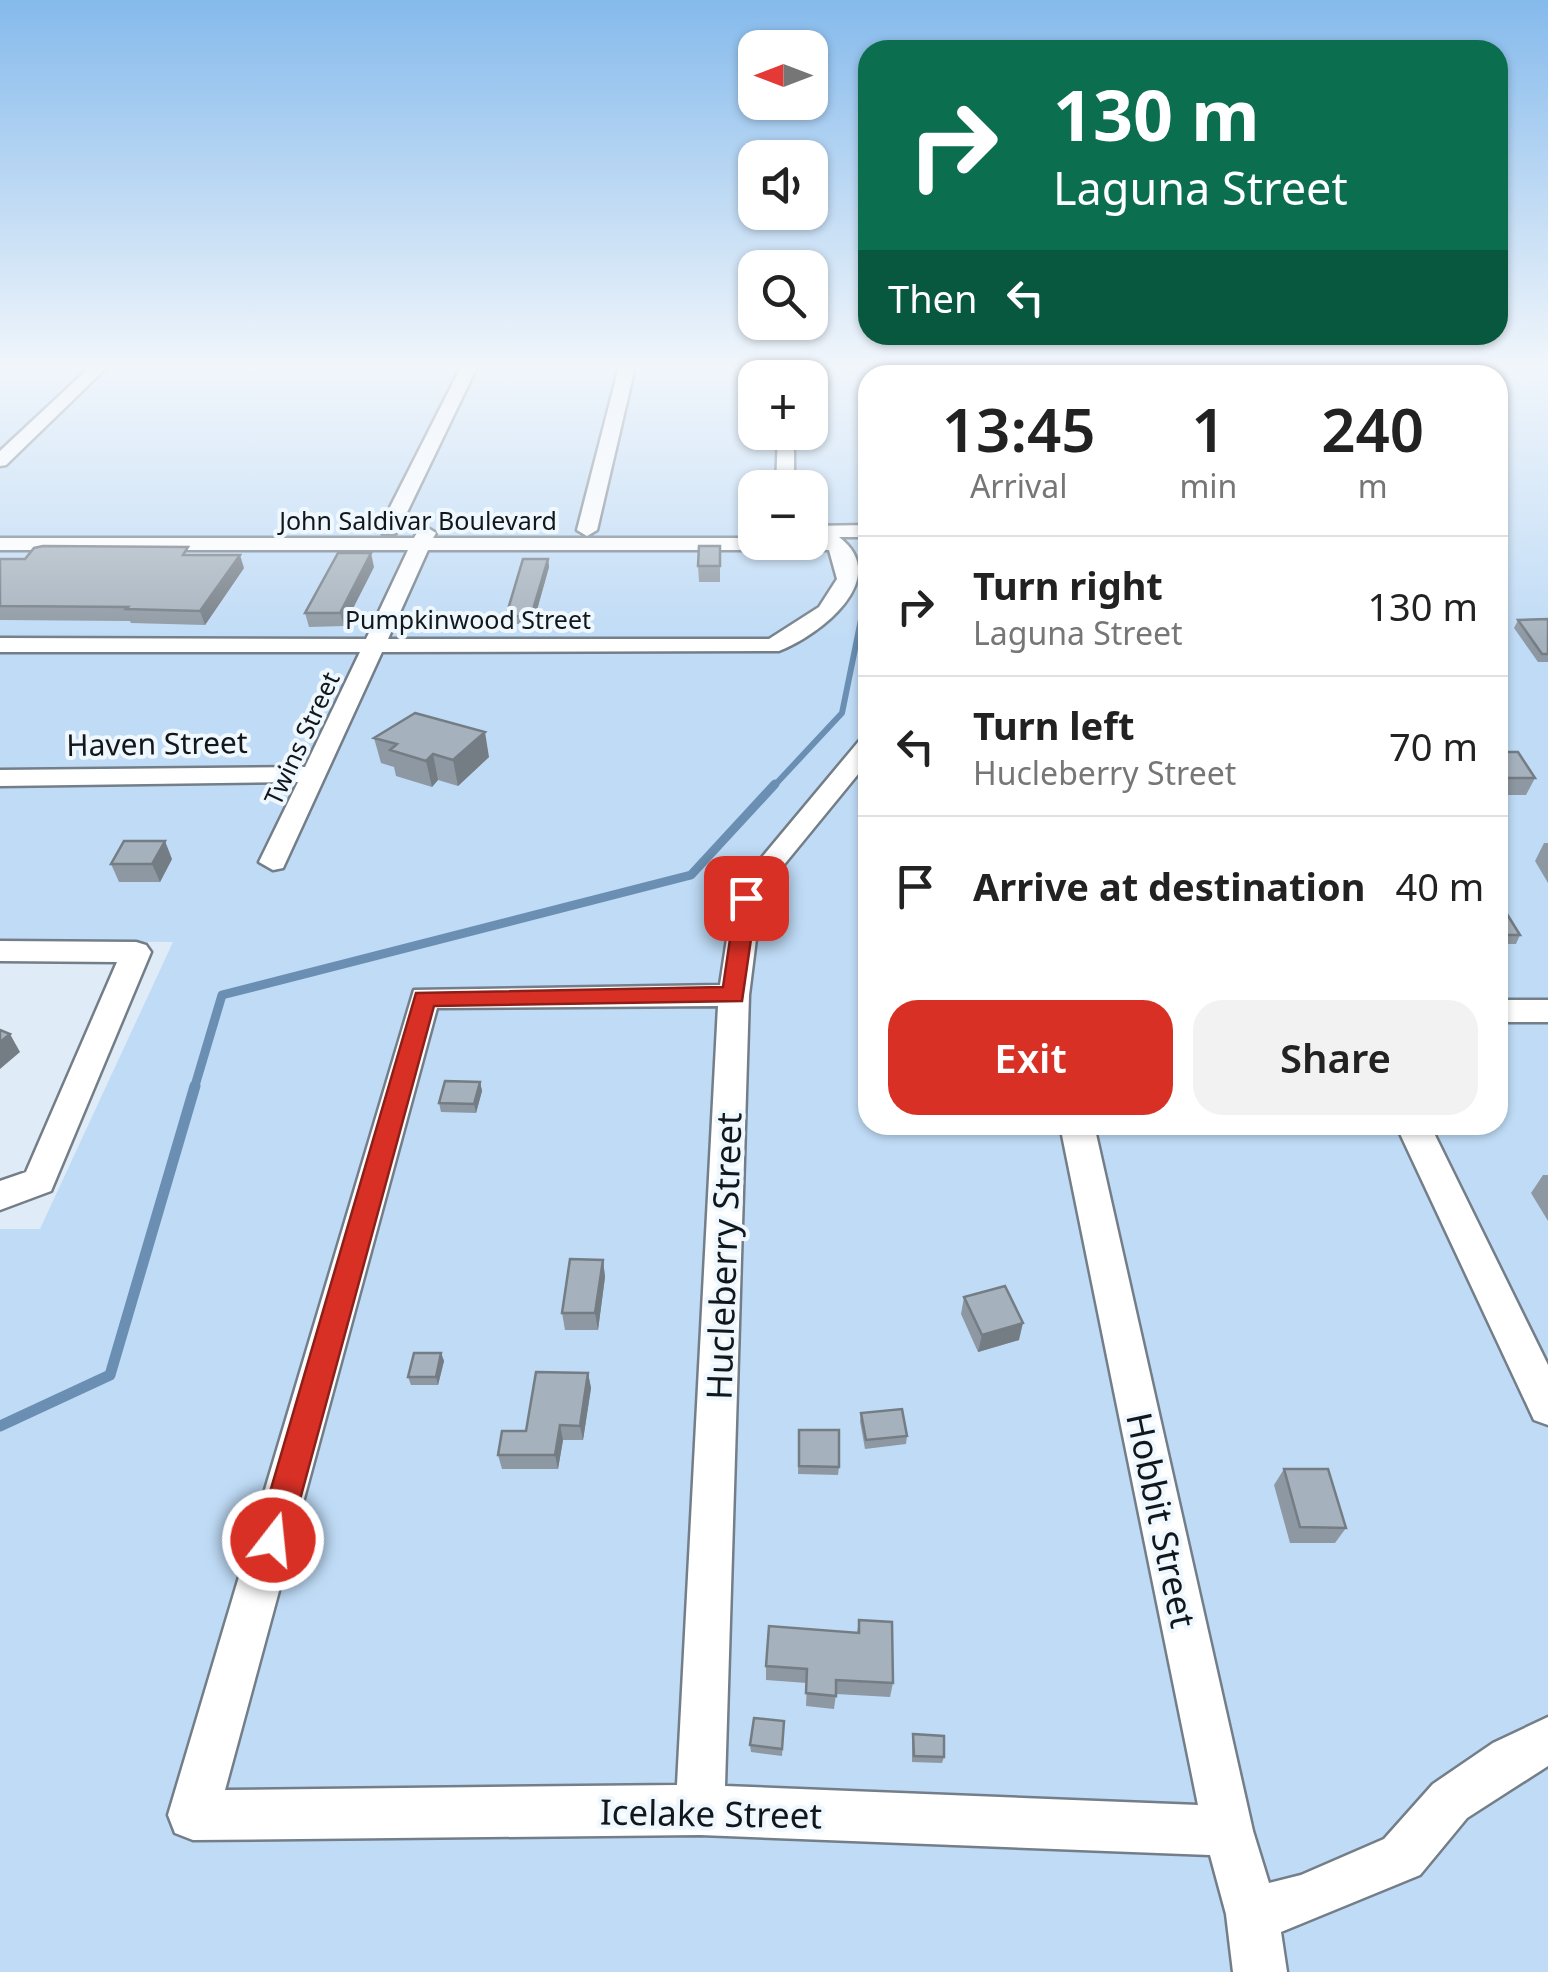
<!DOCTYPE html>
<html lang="en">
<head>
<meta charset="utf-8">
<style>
	body { margin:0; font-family:"Noto Sans",sans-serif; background:#f2f2f2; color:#222; height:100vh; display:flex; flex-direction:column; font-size:38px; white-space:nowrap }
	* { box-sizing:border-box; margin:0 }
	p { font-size:32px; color:#767676 }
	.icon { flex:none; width:55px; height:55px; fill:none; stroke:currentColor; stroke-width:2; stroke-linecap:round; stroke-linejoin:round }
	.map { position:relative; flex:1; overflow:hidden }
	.sheet { position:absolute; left:858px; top:365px; width:650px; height:770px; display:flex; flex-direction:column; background:#fff; border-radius:30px; box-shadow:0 2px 8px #0004 }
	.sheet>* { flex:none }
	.guide { position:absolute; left:858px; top:40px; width:650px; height:305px; border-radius:30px; box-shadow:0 2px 8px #0004; background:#0b6e4f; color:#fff; overflow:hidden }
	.needle { width:65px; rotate:270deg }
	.controls { position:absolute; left:738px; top:30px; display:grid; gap:20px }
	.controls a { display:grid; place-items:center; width:90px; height:90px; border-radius:20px; background:#fff; box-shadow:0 2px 8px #0004; font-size:50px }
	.pin { position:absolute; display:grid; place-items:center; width:85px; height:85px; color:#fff; margin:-42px; border-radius:20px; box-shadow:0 5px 15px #0006 }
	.me { position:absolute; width:110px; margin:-55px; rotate:16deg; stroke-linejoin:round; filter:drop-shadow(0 0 8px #0008) }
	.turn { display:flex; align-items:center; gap:35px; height:210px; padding:0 30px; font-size:45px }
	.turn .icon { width:130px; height:130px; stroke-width:2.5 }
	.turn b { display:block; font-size:70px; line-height:85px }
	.then { display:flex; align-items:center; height:95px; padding:0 30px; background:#0003; gap:20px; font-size:38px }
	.eta { display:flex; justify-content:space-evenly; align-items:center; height:170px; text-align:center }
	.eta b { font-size:60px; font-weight:600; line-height:70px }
	.primary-button { display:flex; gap:20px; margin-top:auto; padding:20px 30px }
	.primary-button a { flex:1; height:115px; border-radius:30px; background:#d93025; color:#fff; font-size:40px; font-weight:600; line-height:115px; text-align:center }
	.primary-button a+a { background:#f2f2f2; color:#222 }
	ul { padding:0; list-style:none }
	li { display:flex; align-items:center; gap:30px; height:140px; padding:0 30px; border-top:2px solid #e0e0e0 }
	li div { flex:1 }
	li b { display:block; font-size:38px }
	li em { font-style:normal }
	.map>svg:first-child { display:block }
</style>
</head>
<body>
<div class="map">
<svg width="1548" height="1972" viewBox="0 0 1548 1972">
	<rect width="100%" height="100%" fill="#dfebf7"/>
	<path fill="#bfdbf6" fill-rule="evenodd" d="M0 367H1548V1972H0V1229H40L173 942 0 940ZM868 375H1498V1125H868ZM755 378H810V432H755ZM755 488H810V542H755Z"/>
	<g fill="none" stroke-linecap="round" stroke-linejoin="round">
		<path stroke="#6a8fb2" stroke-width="5" d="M1027 367 1041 375"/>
		<path stroke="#6a8fb2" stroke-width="6" d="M773 787 842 713 868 585"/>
		<path stroke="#6a8fb2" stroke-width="9" d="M194 1089 222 995 691 875 775 784"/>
		<path stroke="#6a8fb2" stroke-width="11" d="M0 1426 110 1375 195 1086"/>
		<defs>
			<path id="minor" d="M90 367H107L6 465 0 466V451Z
				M461 367H477L399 529 396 533H382L379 529Z
				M619 367H635L597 530 587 536 577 530Z
				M779 367H795V378H779Z
				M921 367H940L952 375H932Z
				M778 432H794V488H776Z
				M868 525V537H839C893 578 820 635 779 651L382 652 283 868 273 870 259 862 298 782 0 786V770L305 767 360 652H0V638L366 639 408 550H0V538H414L419 529 426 527 436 533 433 538H755V542H810V538H819L810 536V526ZM428 550H829L837 579 819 607 769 639H388Z
				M868 739V762L769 883 761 899 749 995 725 1786 1198 1805 1060 1125H1094L1253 1831 1269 1883 1301 1875 1384 1839 1433 1784 1493 1743 1548 1717V1766L1467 1818 1420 1875 1281 1932 1287 1972H1233L1226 1914 1210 1855 700 1835 193 1840 175 1833 168 1815 414 990 720 985 733 899 743 880 859 741ZM718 1006 677 1785 225 1790 437 1008Z
				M0 941 136 942 146 945 151 952 51 1191 0 1210V1181L26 1172 117 962 0 961Z
				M1498 1000H1548V1022H1498Z
				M1396 1125H1430L1548 1365V1425L1534 1420Z"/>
		</defs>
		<use href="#minor" stroke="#737e88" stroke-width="5"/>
		<use href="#minor" fill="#fff" fill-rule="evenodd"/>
	</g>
	<path fill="#8e98a2" d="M720 546V582H699L698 566Z
		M191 555 244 568 205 625 131 623 130 621 0 620V559Z
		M548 559 549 567 533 624H508L506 616Z
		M374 567 344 626 309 627 305 613Z
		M1548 619V662H1538L1514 628 1518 620Z
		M374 738 489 757 458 786 438 780 432 787 396 776 394 767 381 763Z
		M1498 752 1535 778 1526 795H1498Z
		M1544 843H1548V883L1535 861Z
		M172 859 160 882H119L111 864Z
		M1498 914 1520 935 1516 944H1498Z
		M480 1082 482 1091 476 1113 441 1112 439 1103Z
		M1543 1175H1548V1221L1531 1193Z
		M603 1260 605 1277 598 1330H565L562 1313Z
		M964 1297 1019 1340 978 1352 961 1314Z
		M441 1353 444 1361 438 1385H411L408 1377Z
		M588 1373 591 1388 583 1440H563L558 1469H502L498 1455 526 1431Z
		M861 1413 907 1436 906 1444 865 1449 860 1421Z
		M799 1430 839 1467 838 1475 798 1474Z
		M1284 1469 1346 1528 1335 1543H1290L1274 1485Z
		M859 1620 893 1683 890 1697 836 1694 834 1709 806 1706 807 1683 766 1680V1666L857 1633Z
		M784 1721 782 1756 751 1752 750 1745Z
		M913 1734 944 1757 942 1763 912 1762V1741Z"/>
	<path fill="#747c84" d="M371 553 374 567 344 626 340 613Z
		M240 555 244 568 205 625 200 611Z
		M548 559 549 567 533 624 531 616Z
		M485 732 489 757 458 786 453 760Z
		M433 754 438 780 432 787 426 761Z
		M165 841 172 859 160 882 152 864Z
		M10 1034 20 1052 0 1069V1042Z
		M480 1082 482 1091 476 1113 474 1104Z
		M603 1260 605 1277 598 1330 595 1313Z
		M1023 1323 1019 1340 978 1352 982 1335Z
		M441 1353 444 1361 438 1385 436 1377Z
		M588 1373 591 1388 583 1440 580 1426Z
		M560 1425 563 1440 558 1469 555 1455Z"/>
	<path fill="#a5b1bc" stroke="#747c84" stroke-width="2.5" d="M43 546 188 547 183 555H240L200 611 126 609 128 607 0 606V559H25L34 548Z
		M699 546H720V566H698Z
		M338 553H371L340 613H305Z
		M523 559H548L531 616H506Z
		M1548 619V654H1542L1518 620Z
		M415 713 485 732 453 760 433 754 426 761 390 750 397 744 374 738Z
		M1498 752H1518L1535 778H1498Z
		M124 841H165L152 864H111Z
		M1498 914H1507L1520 935H1498Z
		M0 1030 10 1034 0 1042Z
		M445 1081 480 1082 474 1104 439 1103Z
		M570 1259 603 1260 595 1313H562Z
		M1005 1286 1023 1323 982 1335 964 1297Z
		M414 1353H441L436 1377H408Z
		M536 1372 588 1373 580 1426 560 1425 555 1455H498L502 1431H526Z
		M902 1409 907 1436 866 1440 861 1413Z
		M799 1430H839V1467L799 1466Z
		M1284 1469H1328L1346 1528 1300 1527Z
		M859 1620 892 1622 893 1683 836 1680V1696L806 1693 807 1669 766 1666 769 1626 859 1633Z
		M754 1718 784 1721 782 1749 750 1745Z
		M913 1734 944 1736V1757L914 1756Z"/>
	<linearGradient id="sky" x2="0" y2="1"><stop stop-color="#85baec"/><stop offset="0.57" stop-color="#f1f6fb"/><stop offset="1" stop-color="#f1f6fb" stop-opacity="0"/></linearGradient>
	<rect width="1548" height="643" fill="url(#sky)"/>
	<path fill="#d93025" stroke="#8d1f18" stroke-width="2.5" d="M746 892 757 898 742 1001 434 1006 289 1540 284 1552 273 1557 261 1552 256 1540 416 993 723 987 736 898Z"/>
	<g text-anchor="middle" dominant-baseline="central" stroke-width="8" stroke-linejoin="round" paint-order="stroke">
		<g font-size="25" fill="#12171b" stroke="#f0f8ff">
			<text x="418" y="520">John Saldivar Boulevard</text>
			<text x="468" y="619">Pumpkinwood Street</text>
			<text transform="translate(301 738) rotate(-65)">Twins Street</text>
		</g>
		<g font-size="30" fill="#12171b" stroke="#f0f8ff">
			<text transform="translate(157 743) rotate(-1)">Haven Street</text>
		</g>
		<g font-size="35" fill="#12171b" stroke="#f0f8ff">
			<text transform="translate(723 1256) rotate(-88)">Hucleberry Street</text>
			<text transform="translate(1162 1520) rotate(78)">Hobbit Street</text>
			<text transform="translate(711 1813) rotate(1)">Icelake Street</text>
		</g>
	</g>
</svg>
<div class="controls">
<a><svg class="needle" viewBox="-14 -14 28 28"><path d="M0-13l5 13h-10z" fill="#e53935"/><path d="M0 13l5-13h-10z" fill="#767676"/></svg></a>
<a><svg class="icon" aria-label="sound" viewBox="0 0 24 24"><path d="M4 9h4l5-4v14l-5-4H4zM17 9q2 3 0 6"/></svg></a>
<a><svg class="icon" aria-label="search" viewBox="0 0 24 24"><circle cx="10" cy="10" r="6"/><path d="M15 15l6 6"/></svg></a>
<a>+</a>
<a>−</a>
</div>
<div class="pin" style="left:746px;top:898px;background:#d93025"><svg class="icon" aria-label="arrive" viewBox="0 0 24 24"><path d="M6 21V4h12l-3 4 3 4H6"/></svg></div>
<svg class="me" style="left:273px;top:1540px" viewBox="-20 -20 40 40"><circle r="17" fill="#d93025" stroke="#fff" stroke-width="3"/><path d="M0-11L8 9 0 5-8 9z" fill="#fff"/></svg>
<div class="guide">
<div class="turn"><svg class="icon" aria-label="right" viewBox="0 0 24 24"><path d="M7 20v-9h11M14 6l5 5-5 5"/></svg><div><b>130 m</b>Laguna Street</div></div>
<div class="then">Then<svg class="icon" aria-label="left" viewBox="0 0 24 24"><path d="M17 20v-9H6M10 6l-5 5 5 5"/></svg></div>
</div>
<section class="sheet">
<div class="eta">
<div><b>13:45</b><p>Arrival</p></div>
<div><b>1</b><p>min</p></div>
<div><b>240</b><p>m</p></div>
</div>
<ul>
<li><svg class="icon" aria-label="right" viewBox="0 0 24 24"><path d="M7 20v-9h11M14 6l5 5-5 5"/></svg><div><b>Turn right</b><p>Laguna Street</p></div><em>130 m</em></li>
<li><svg class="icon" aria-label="left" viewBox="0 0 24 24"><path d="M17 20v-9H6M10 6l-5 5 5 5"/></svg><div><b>Turn left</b><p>Hucleberry Street</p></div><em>70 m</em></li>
<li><svg class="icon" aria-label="arrive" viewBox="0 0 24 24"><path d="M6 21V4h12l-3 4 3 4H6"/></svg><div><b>Arrive at destination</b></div><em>40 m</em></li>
</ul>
<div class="primary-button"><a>Exit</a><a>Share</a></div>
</section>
</div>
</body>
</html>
